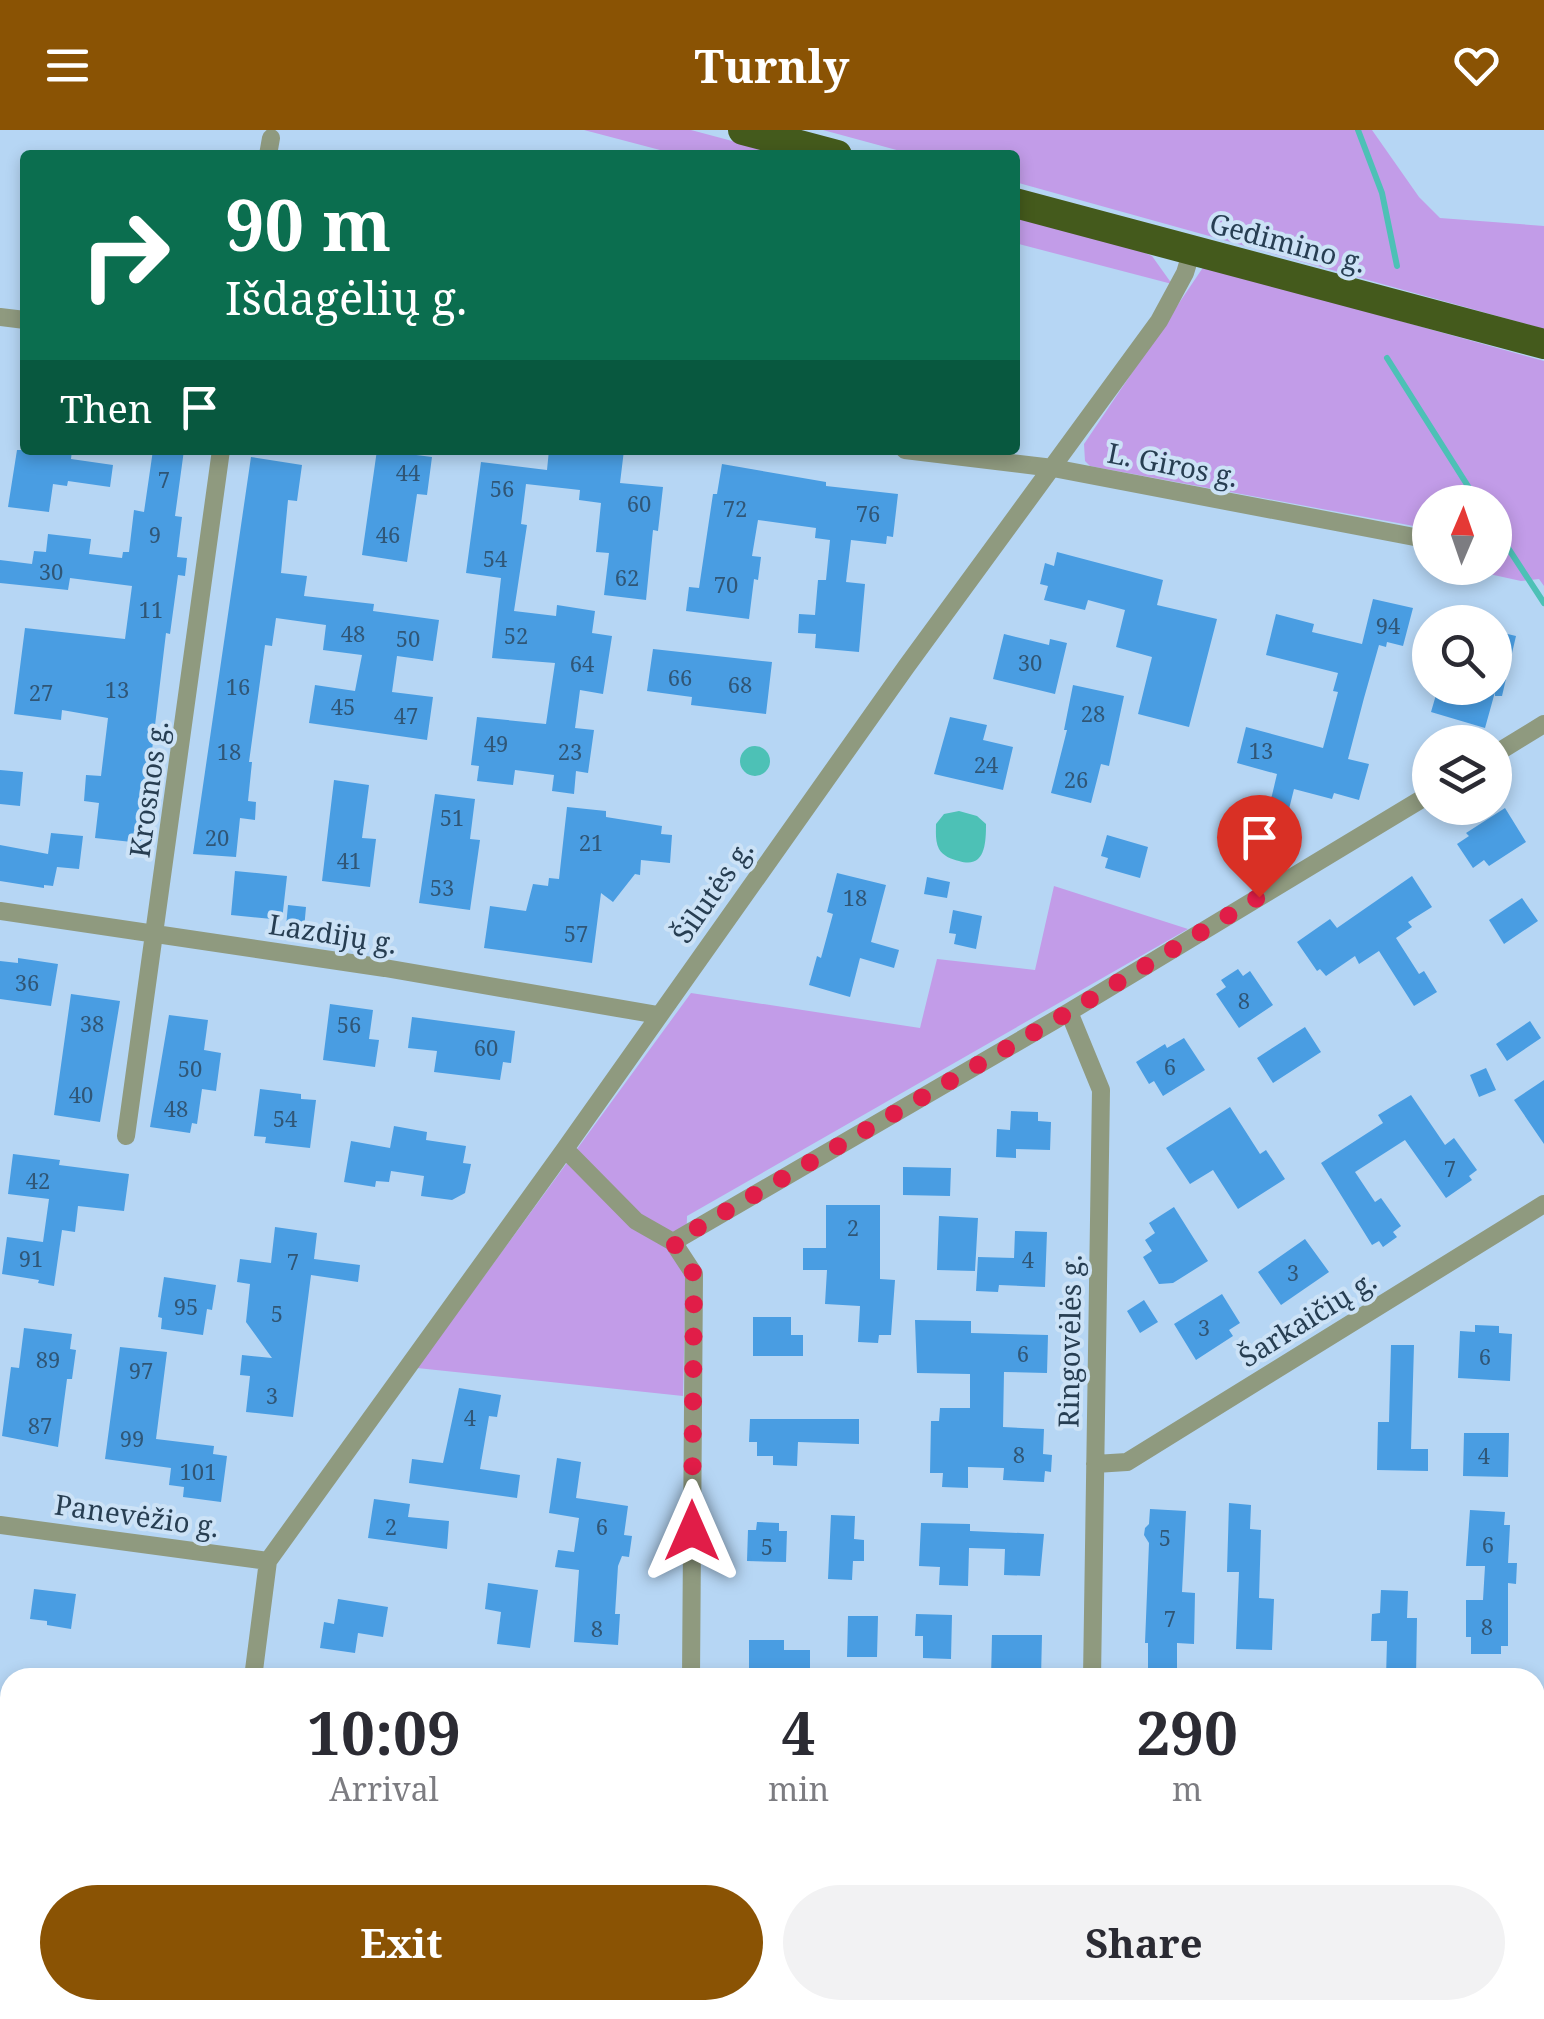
<!DOCTYPE html>
<html lang="en">
<head>
<meta charset="utf-8">
<style>
	body { margin:0; font-family:"Noto Serif",serif; background:#f2f2f3; color:#2b2b33; height:100vh; display:flex; flex-direction:column; font-size:38px; white-space:nowrap }
	* { box-sizing:border-box; margin:0 }
	p { font-size:32px; color:#7c7c81 }
	.icon { flex:none; width:55px; height:55px; fill:none; stroke:currentColor; stroke-width:2; stroke-linecap:round; stroke-linejoin:round }
	.map { position:relative; flex:1; overflow:hidden }
	.panel { position:absolute; left:0px; top:1538px; width:1545px; height:352px; display:flex; flex-direction:column; background:#fff; border-radius:30px 30px 0 0; box-shadow:0 5px 15px #0003 }
	.panel>* { flex:none }
	.guide { position:absolute; left:20px; top:20px; width:1000px; height:305px; border-radius:10px; box-shadow:0 5px 15px #0003; background:#0b6e4f; color:#fff; overflow:hidden }
	.needle { width:65px; rotate:2deg }
	.tools { position:absolute; left:1412px; top:355px; display:grid; gap:20px }
	.tools a { display:grid; place-items:center; width:100px; height:100px; border-radius:50%; background:#fff; box-shadow:0 5px 15px #0003; font-size:50px }
	.pin { position:absolute; display:grid; place-items:center; width:85px; height:85px; color:#fff; margin:-102px -42px; border-radius:50% 50% 50% 0; rotate:-45deg; box-shadow:0 0 10px #0007 }
	.pin .icon { rotate:45deg }
	.me { position:absolute; width:110px; margin:-55px; rotate:0deg; stroke-linejoin:round; filter:drop-shadow(0 0 8px #0008) }
	.turn { display:flex; align-items:center; gap:35px; height:210px; padding:0 40px; font-size:45px }
	.turn .icon { width:130px; height:130px; stroke-width:2.5 }
	.turn b { display:block; font-size:70px; line-height:85px }
	.then { display:flex; align-items:center; height:95px; padding:0 40px; background:#0003; gap:20px; font-size:38px }
	.eta { display:flex; justify-content:space-evenly; align-items:center; height:170px; text-align:center }
	.eta b { font-size:60px; font-weight:700; line-height:70px }
	.cta { display:flex; gap:20px; margin-top:auto; padding:20px 40px }
	.cta a { flex:1; height:115px; border-radius:60px; background:#8a5304; color:#fff; font-size:40px; font-weight:700; line-height:115px; text-align:center }
	.cta a+a { background:#f2f2f3; color:#2b2b33 }
	header { display:flex; justify-content:space-between; align-items:center; height:130px; padding:0 40px; background:#8a5304; color:#fff; font-size:45px; font-weight:700 }
	.map>svg:first-child { display:block }
</style>
</head>
<body>
<header><svg class="icon" aria-label="menu" viewBox="0 0 24 24"><path d="M4 6h16M4 12h16M4 18h16"/></svg>Turnly<svg class="icon" aria-label="heart" viewBox="0 0 24 24"><path d="M12 20l-8-8c-3-5 5-10 8-4 3-6 11-1 8 4z"/></svg></header>
<div class="map">
<svg width="1544" height="1889" viewBox="0 0 1544 1889">
	<rect width="100%" height="100%" fill="#b6d6f4"/>
	<path fill="#c29ce8" d="M584 0H691L785 25H679Z
		M823 0H1372L1419 67 1440 88 1544 96V199L1015 52V25H915Z
		M1015 86 1129 116 1152 126 1172 154 1015 113Z
		M1204 136 1544 231V456L1539 449 1521 451 1480 442 1481 438H1495V372H1430V399L1090 336 1085 331 1084 314Z
		M1054 756 1188 799 687 1086 683 1266 417 1238 691 863 920 898 937 829 1035 840Z"/>
	<path fill="#4dc1b6" d="M740 631a15 15 0 1 1 30 0a15 15 0 1 1-30 0Z
		M959 681 977 686 986 694C986 714 985 739 959 731 951 729 943 726 939 719 935 711 936 702 936 694L944 684Z"/>
	<g fill="none" stroke-linecap="round" stroke-linejoin="round">
		<path stroke="#4dc1b6" stroke-width="6" d="M1358 0 1382 63 1397 136
			M1387 228 1478 372
			M1495 398 1544 473"/>
	</g>
	<path fill="#499de2" d="M17 320H72L71 329 113 335 110 357 68 351 67 356 53 354 49 382 8 377Z
		M153 320H184L175 386 182 387 177 427 187 428 185 446 178 445 170 504 166 503 141 713 95 708 99 673 84 671 86 645 101 646 108 588 62 580 61 590 14 584 25 498 125 509 132 456 70 448 68 460 0 453V430L32 434 34 421 46 422 48 404 91 409 89 424 122 428 123 422H129L134 380 144 382Z
		M377 320 432 327 427 365 417 364 407 432 362 425Z
		M549 320H624L620 353 663 357 658 401 653 400 646 470 604 465 609 423 596 422 601 373 579 370 580 360 526 354 521 394 527 395 514 481 556 486 557 475 595 481 592 503 612 506 603 564 580 560 575 598 594 600 588 643 576 641 574 664 552 661 554 645 515 640 513 655 477 651 479 636 471 635 477 587 546 594 555 533 492 528 501 448 466 443 481 332 547 340Z
		M251 327 302 335 297 371 288 370 281 443 307 446 304 466 374 474 373 481 439 490 433 531 397 526 392 562 433 567 427 610 309 593 315 555 355 561 362 525 323 520 326 495 276 488 272 516 265 515 249 632H252L248 671 256 672 255 690 240 688 236 727 193 724Z
		M722 334 826 352V356L898 364 893 407 887 406 886 414 851 410 846 452 865 454 859 522 815 518 816 504 798 503 799 484 815 485 818 450H826L830 410 815 408 816 398 758 390 752 426 761 427 758 450 754 449 749 489 686 481 689 457 699 458 713 364H717Z
		M1057 422 1163 450 1157 475 1217 489 1189 597 1138 584 1152 527 1116 517 1125 480 1088 470 1085 480 1044 470 1048 456 1040 454 1045 433 1054 436Z
		M1373 469 1413 478 1403 516 1387 512 1386 517 1379 515 1364 568 1348 629 1369 634 1359 670 1334 663 1332 669 1294 659 1288 683 1269 678 1277 644 1237 633 1246 597 1323 618 1338 562 1333 561 1338 543 1266 525 1276 484 1314 494 1312 502 1362 514Z
		M1495 501 1516 506 1502 566H1495V562L1485 598 1431 582 1438 558 1464 564 1466 558H1495Z
		M1004 504 1049 515 1050 509 1067 513 1055 564 993 549Z
		M653 519 772 532 766 584 691 575 692 567 647 561Z
		M1073 555 1124 566 1109 636 1101 634 1091 673 1051 663 1067 600H1064Z
		M950 587 987 595 983 610 1013 617 1003 660 934 644Z
		M0 640 23 642 20 676 0 674Z
		M334 650 369 655 362 708 376 709 370 757 322 751Z
		M435 664 475 669 470 709 480 710 470 780 419 773Z
		M567 677 606 681V687L662 696 661 704 672 705 670 733 641 730 640 745 635 744 613 772 601 763 592 833 484 818 490 776 526 781 533 754 548 756 549 748 559 749Z
		M1505 678 1526 712 1489 736 1484 730 1473 738 1457 714 1469 706 1466 703Z
		M51 703 83 706 79 739 57 737 53 756 44 755V758L0 751V715L48 724Z
		M1107 705 1148 717 1140 748 1105 738 1108 728 1101 726Z
		M235 741 287 746 282 790 231 785Z
		M837 743 886 755 871 812 899 820 894 838 860 828 850 867 809 855 817 826 821 828 833 784 827 782Z
		M1412 746 1432 777 1408 792 1412 797 1396 808 1419 844 1424 841 1437 862 1414 876 1379 821 1359 834 1355 826 1326 846 1320 839 1317 841 1297 812 1330 789 1337 798Z
		M927 747 950 752 947 768 924 764Z
		M1522 768 1538 791 1504 814 1489 790Z
		M288 775 306 777 304 799 286 797Z
		M953 780 982 786 976 819 954 814 956 804 949 803Z
		M18 828 58 834 51 876 0 869V831L18 833Z
		M1238 839 1243 846 1250 841 1273 875 1239 898 1216 864 1226 857 1221 850Z
		M71 864 120 871 100 992 54 985Z
		M330 874 373 880 369 909 379 910 375 937 323 930Z
		M169 885 208 890 204 920 221 923 216 961 202 959 197 994 192 993 190 1003 150 997Z
		M412 887 515 901 511 933 503 932 500 950 434 942 437 921 408 918Z
		M1530 891 1541 908 1507 931 1496 914Z
		M1305 897 1321 922 1273 953 1257 928Z
		M1184 908 1205 940 1163 966 1154 951 1149 954 1136 932 1165 914 1167 918Z
		M1486 938 1496 960 1479 967 1470 945Z
		M1544 950V1014L1514 970Z
		M260 959 301 964V969L316 970 310 1018 265 1013 266 1007 254 1006Z
		M1411 965 1445 1015 1454 1008 1477 1040 1469 1046 1472 1050 1446 1068 1405 1010 1355 1042 1375 1072 1381 1068 1401 1096 1393 1102 1397 1107 1383 1117 1379 1111 1372 1115 1321 1033 1383 993 1378 985Z
		M1230 977 1260 1024 1266 1020 1285 1049 1238 1079 1213 1040 1190 1054 1166 1018Z
		M1011 981 1038 982V991L1051 992 1050 1020 1016 1019V1028L996 1027 997 999 1010 1000Z
		M394 996 427 1002 426 1010 466 1016 463 1033 471 1034 465 1063 452 1070 421 1066 424 1046 391 1041 389 1052 376 1051 375 1057 344 1052 351 1011 390 1018Z
		M13 1024 60 1030 59 1035 129 1044 124 1081 78 1076 75 1102 62 1100 54 1156 38 1153 39 1150 2 1144 7 1107 43 1112 49 1069 8 1064Z
		M903 1037 951 1038 950 1066 903 1065Z
		M826 1075H880V1149L895 1150 891 1205H879L878 1213 858 1212 860 1176 825 1174 827 1140H803V1118H826Z
		M1174 1077 1208 1131 1173 1153 1159 1154 1143 1127 1152 1121 1145 1110 1155 1103 1149 1093Z
		M939 1086 978 1088 975 1141 937 1140Z
		M275 1097 317 1103 314 1129 360 1135 358 1152 311 1145 293 1287 246 1282 250 1246 240 1245 242 1225 272 1228 246 1192 250 1154 237 1152 240 1129 271 1133Z
		M1015 1101 1047 1102 1045 1157 999 1155 998 1162 976 1161 978 1127 1014 1128Z
		M1305 1109 1329 1142 1281 1175 1258 1142Z
		M164 1147 216 1155 212 1180 207 1179 203 1205 161 1199 162 1188 158 1187Z
		M1222 1164 1240 1193 1229 1200 1233 1206 1196 1230 1174 1194Z
		M1144 1170 1158 1192 1140 1203 1127 1181Z
		M753 1187H791V1205H803V1226H753Z
		M915 1190 971 1191V1203L1048 1205 1047 1243 1004 1242 1003 1297 1044 1299 1043 1324 1052 1325 1051 1342 1045 1341 1044 1352 1003 1350 1004 1338 968 1337V1358L942 1357 943 1343H930L931 1291H939L940 1278H970V1244L917 1243Z
		M1475 1195 1499 1196V1203L1512 1204 1510 1251 1458 1248 1460 1201 1475 1202Z
		M24 1198 72 1204 70 1219 76 1220 72 1249H67L58 1317 2 1306 11 1237 19 1238Z
		M1391 1215H1414L1411 1319H1428V1341L1377 1340 1378 1292H1389Z
		M120 1217 167 1222 156 1309 214 1316 213 1324 227 1326 221 1372 183 1367 184 1357 169 1355 171 1338 105 1329Z
		M459 1258 501 1265 497 1287 489 1286 480 1339 520 1345 517 1368 409 1353 412 1329 443 1333Z
		M750 1289H859V1314L798 1312 797 1336 773 1335V1326H757V1312H749Z
		M1464 1303H1509L1508 1347 1463 1346Z
		M557 1328 581 1332 576 1368 628 1376 624 1405 632 1406 629 1427 622 1426 618 1436 615 1484H620L618 1515 574 1512 579 1440 555 1437 558 1420 574 1422 579 1388 549 1383Z
		M374 1369 410 1374 408 1387 449 1391 447 1419 368 1408Z
		M1229 1373 1251 1375 1250 1399 1261 1400 1259 1468 1274 1469 1272 1520 1236 1519 1239 1442H1227Z
		M1150 1379 1186 1381 1182 1462 1195 1463 1194 1514 1177 1513V1548H1148V1513H1145L1149 1413 1144 1405 1145 1398 1149 1394Z
		M1470 1380 1505 1382 1504 1395H1510L1508 1433H1517L1516 1454 1508 1453V1516H1501V1524H1471V1507H1466V1470H1483L1485 1436H1466Z
		M831 1385 855 1386 854 1409 864 1410V1431H853L852 1450 828 1449Z
		M757 1392 779 1393V1401H787L786 1432 747 1431 748 1400H756Z
		M921 1393 970 1394V1401L1044 1404 1040 1446 1004 1445 1005 1419 969 1418 968 1456 939 1455 940 1437 919 1436Z
		M488 1453 538 1460 530 1518 497 1514 501 1482 485 1479Z
		M34 1459 76 1464 71 1499 47 1495V1491L30 1489Z
		M1381 1460 1408 1461 1407 1488H1417L1416 1548H1386L1387 1511H1371L1372 1484 1380 1483Z
		M338 1469 388 1477 383 1507 358 1503 355 1523 320 1518 324 1492 334 1494Z
		M916 1484 952 1485 951 1529 923 1528V1506H915Z
		M848 1486H878L877 1527H847Z
		M992 1505H1042L1041 1548H991Z
		M749 1510H784V1520H810V1548H749Z"/>
	<g fill="none" stroke-linecap="round" stroke-linejoin="round">
		<path stroke="#8f9a7f" stroke-width="18" d="M268 25 271 8
			M0 187 25 190
			M905 320 1053 338 1430 410
			M1495 624 1544 594
			M0 781 385 838 658 885
			M1069 882 1101 960 1092 1548
			M126 1006 221 320
			M565 1019 636 1091 673 1112 1069 882 1430 664
			M673 1112 694 1144 691 1548
			M1095 1334 1127 1332 1544 1074
			M0 1395 268 1431
			M253 1548 268 1431 565 1019 906 537 1159 191 1185 143 1192 120
			M0 1696 10 1697
			M207 1889 209 1880
			M687 1889V1880
			M1086 1889V1880"/>
		<path stroke="#445a1c" stroke-width="30" d="M743 0 837 25
			M1015 73 1544 214"/>
	</g>
	<g fill="none" stroke-linecap="round" stroke-linejoin="round">
		<path stroke="#e11d48" stroke-width="18" stroke-dasharray="0 32.4" d="M692 1401 694 1144 673 1112 1069 882 1259 767"/>
	</g>
	<g text-anchor="middle" dominant-baseline="central" stroke-width="8" stroke-linejoin="round" paint-order="stroke">
		<g font-size="22" fill="#305676">
			<text x="408" y="342">44</text>
			<text x="164" y="349">7</text>
			<text x="502" y="358">56</text>
			<text x="639" y="373">60</text>
			<text x="735" y="378">72</text>
			<text x="868" y="383">76</text>
			<text x="155" y="404">9</text>
			<text x="388" y="404">46</text>
			<text x="495" y="428">54</text>
			<text x="51" y="441">30</text>
			<text x="627" y="447">62</text>
			<text x="726" y="454">70</text>
			<text x="151" y="479">11</text>
			<text x="1388" y="495">94</text>
			<text x="353" y="503">48</text>
			<text x="516" y="505">52</text>
			<text x="408" y="508">50</text>
			<text x="1030" y="532">30</text>
			<text x="582" y="533">64</text>
			<text x="680" y="547">66</text>
			<text x="740" y="554">68</text>
			<text x="238" y="556">16</text>
			<text x="117" y="559">13</text>
			<text x="41" y="562">27</text>
			<text x="343" y="576">45</text>
			<text x="1093" y="583">28</text>
			<text x="406" y="585">47</text>
			<text x="496" y="613">49</text>
			<text x="1261" y="620">13</text>
			<text x="229" y="621">18</text>
			<text x="570" y="621">23</text>
			<text x="986" y="634">24</text>
			<text x="1076" y="649">26</text>
			<text x="452" y="687">51</text>
			<text x="217" y="707">20</text>
			<text x="591" y="712">21</text>
			<text x="349" y="730">41</text>
			<text x="442" y="757">53</text>
			<text x="855" y="767">18</text>
			<text x="576" y="803">57</text>
			<text x="27" y="852">36</text>
			<text x="1244" y="870">8</text>
			<text x="92" y="893">38</text>
			<text x="349" y="894">56</text>
			<text x="486" y="917">60</text>
			<text x="1170" y="936">6</text>
			<text x="190" y="938">50</text>
			<text x="81" y="964">40</text>
			<text x="176" y="978">48</text>
			<text x="285" y="988">54</text>
			<text x="1450" y="1038">7</text>
			<text x="38" y="1050">42</text>
			<text x="853" y="1097">2</text>
			<text x="31" y="1128">91</text>
			<text x="1028" y="1129">4</text>
			<text x="293" y="1131">7</text>
			<text x="1293" y="1142">3</text>
			<text x="186" y="1176">95</text>
			<text x="277" y="1183">5</text>
			<text x="1204" y="1197">3</text>
			<text x="1023" y="1223">6</text>
			<text x="1485" y="1226">6</text>
			<text x="48" y="1229">89</text>
			<text x="141" y="1240">97</text>
			<text x="272" y="1265">3</text>
			<text x="470" y="1287">4</text>
			<text x="40" y="1295">87</text>
			<text x="132" y="1308">99</text>
			<text x="1019" y="1324">8</text>
			<text x="1484" y="1325">4</text>
			<text x="198" y="1341">101</text>
			<text x="391" y="1396">2</text>
			<text x="602" y="1396">6</text>
			<text x="1165" y="1407">5</text>
			<text x="1488" y="1414">6</text>
			<text x="767" y="1416">5</text>
			<text x="1170" y="1488">7</text>
			<text x="1487" y="1496">8</text>
			<text x="597" y="1498">8</text>
		</g>
		<g font-size="28" fill="#273e52" stroke="#cce2f6">
			<text transform="translate(1288 112) rotate(15)">Gedimino g.</text>
			<text transform="translate(1173 334) rotate(11)">L. Giros g.</text>
			<text transform="translate(148 659) rotate(-82)">Krosnos g.</text>
			<text transform="translate(712 761) rotate(-55)">Šilutės g.</text>
			<text transform="translate(333 803) rotate(9)">Lazdijų g.</text>
			<text transform="translate(1307 1188) rotate(-32)">Šarkaičių g.</text>
			<text transform="translate(1069 1211) rotate(-89)">Ringovėlės g.</text>
			<text transform="translate(137 1385) rotate(8)">Panevėžio g.</text>
		</g>
	</g>
</svg>
<div class="tools">
<a><svg class="needle" viewBox="-14 -14 28 28"><path d="M0-13l5 13h-10z" fill="#e53935"/><path d="M0 13l5-13h-10z" fill="#7c7c81"/></svg></a>
<a><svg class="icon" aria-label="search" viewBox="0 0 24 24"><circle cx="10" cy="10" r="6"/><path d="M15 15l6 6"/></svg></a>
<a><svg class="icon" aria-label="layers" viewBox="0 0 24 24"><path d="M12 4l9 5-9 5-9-5zM3 14l9 5 9-5"/></svg></a>
</div>
<div class="pin" style="left:1259px;top:767px;background:#d93025"><svg class="icon" aria-label="arrive" viewBox="0 0 24 24"><path d="M6 21V4h12l-3 4 3 4H6"/></svg></div>
<svg class="me" style="left:692px;top:1401px" viewBox="-20 -20 40 40"><path d="M0-17L14 15 0 8-14 15z" fill="#e11d48" stroke="#fff" stroke-width="4"/></svg>
<div class="guide">
<div class="turn"><svg class="icon" aria-label="right" viewBox="0 0 24 24"><path d="M7 20v-9h11M14 6l5 5-5 5"/></svg><div><b>90 m</b>Išdagėlių g.</div></div>
<div class="then">Then<svg class="icon" aria-label="arrive" viewBox="0 0 24 24"><path d="M6 21V4h12l-3 4 3 4H6"/></svg></div>
</div>
<section class="panel">
<div class="eta">
<div><b>10:09</b><p>Arrival</p></div>
<div><b>4</b><p>min</p></div>
<div><b>290</b><p>m</p></div>
</div>
<div class="cta"><a>Exit</a><a>Share</a></div>
</section>
</div>
</body>
</html>
